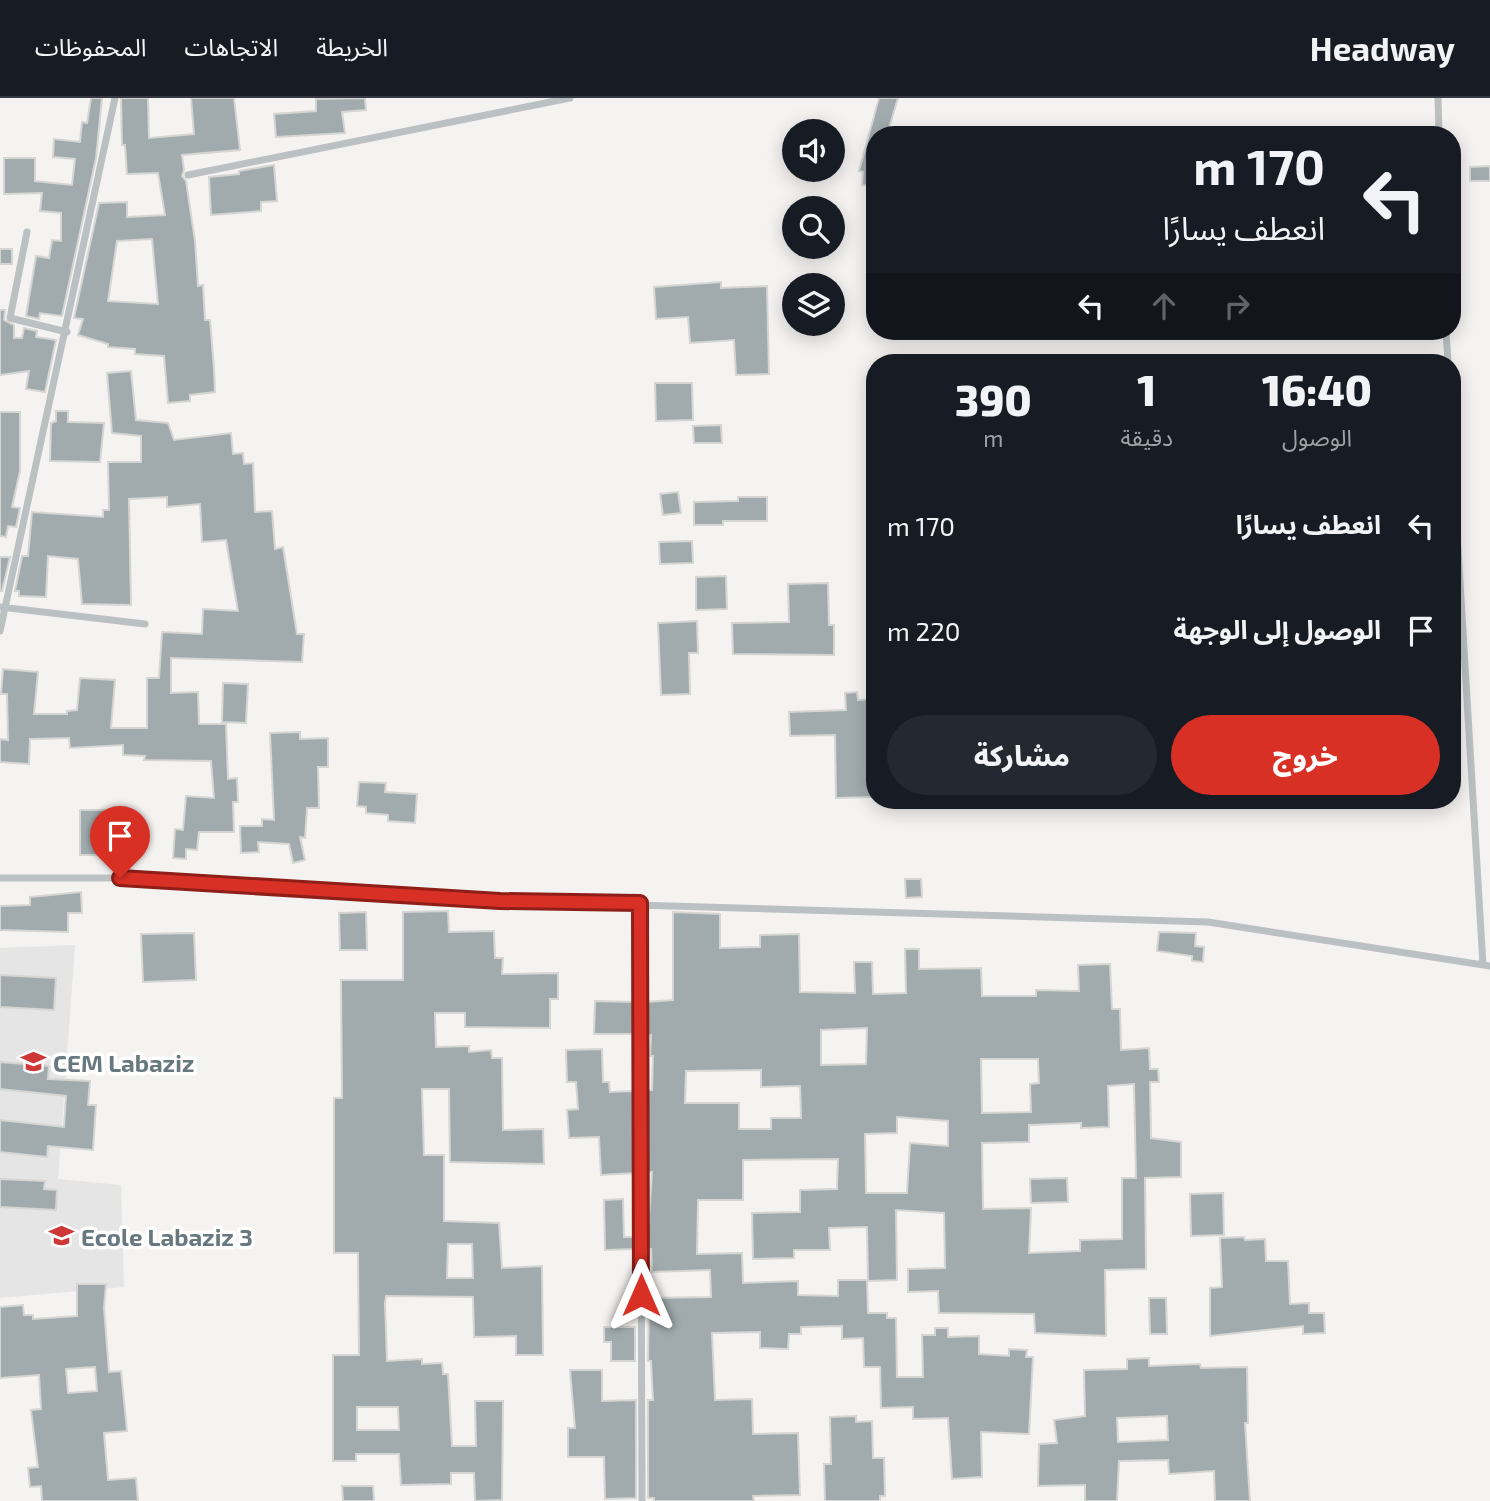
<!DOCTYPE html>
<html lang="ar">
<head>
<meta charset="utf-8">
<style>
	body { margin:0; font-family:"Exo 2","Noto Sans Arabic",sans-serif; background:#242831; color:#f1f3f6; direction:rtl; height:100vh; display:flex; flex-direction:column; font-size:26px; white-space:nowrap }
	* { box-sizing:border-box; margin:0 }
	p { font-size:23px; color:#9ea1a6 }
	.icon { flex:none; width:38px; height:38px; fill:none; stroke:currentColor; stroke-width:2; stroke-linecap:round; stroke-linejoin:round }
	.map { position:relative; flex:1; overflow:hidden; direction:ltr }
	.details { position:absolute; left:866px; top:256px; width:595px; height:455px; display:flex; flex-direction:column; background:#171b24; border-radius:28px; box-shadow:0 4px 18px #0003; direction:rtl }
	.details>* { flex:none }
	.guide { position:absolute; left:866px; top:28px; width:595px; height:214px; border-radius:28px; box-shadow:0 4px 18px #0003; direction:rtl; background:#171b24; color:#f1f3f6; overflow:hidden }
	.controls { position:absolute; left:782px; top:21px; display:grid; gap:14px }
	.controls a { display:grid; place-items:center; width:63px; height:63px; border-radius:50%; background:#171b24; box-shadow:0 4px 18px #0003; font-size:35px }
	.pin { position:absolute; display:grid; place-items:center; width:60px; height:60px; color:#fff; margin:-72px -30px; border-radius:50% 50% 50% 0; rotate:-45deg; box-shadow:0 0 7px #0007 }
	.pin .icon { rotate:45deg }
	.me { position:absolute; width:77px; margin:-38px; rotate:0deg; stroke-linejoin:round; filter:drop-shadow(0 0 5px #0008) }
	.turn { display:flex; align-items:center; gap:24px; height:147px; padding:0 21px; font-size:32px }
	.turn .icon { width:91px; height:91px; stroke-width:2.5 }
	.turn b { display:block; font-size:49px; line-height:60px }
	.lanes { display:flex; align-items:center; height:66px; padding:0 21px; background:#0003; justify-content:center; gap:35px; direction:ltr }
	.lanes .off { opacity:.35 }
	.eta { display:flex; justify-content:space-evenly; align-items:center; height:119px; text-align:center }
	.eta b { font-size:42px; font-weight:800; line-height:49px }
	.primary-button { display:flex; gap:14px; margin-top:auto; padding:14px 21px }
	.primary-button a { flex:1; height:80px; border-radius:42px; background:#d93025; color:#fff; font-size:28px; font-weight:800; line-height:80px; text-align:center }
	.primary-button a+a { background:#242831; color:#f1f3f6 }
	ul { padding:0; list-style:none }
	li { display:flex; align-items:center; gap:21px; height:105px; padding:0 21px }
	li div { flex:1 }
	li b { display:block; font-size:26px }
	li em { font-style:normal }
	header { display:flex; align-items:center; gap:42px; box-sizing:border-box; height:98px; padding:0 35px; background:#171b24; border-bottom:2px solid #363941 }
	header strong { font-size:33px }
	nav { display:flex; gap:38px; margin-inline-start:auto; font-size:24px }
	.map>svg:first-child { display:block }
</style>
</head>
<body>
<header>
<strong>Headway</strong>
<nav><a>الخريطة</a><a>الاتجاهات</a><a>المحفوظات</a></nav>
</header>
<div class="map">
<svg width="1490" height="1403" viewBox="0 0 1490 1403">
	<rect width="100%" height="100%" fill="#f4f3f1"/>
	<path fill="#e4e5e4" d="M75 847 58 1081 121 1087 124 1189 0 1200V850Z"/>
	<path fill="#a1abad" stroke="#d5d5d3" stroke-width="2" fill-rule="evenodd" d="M91 0H102L96 60 62 218 40 215 39 221 26 218 36 158 49 160 52 142 61 143V115L40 113 42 95 4 96V60H35V83L72 87 75 61 53 59 54 41 80 44 82 24 87 25Z
		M121 0H148L149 40 194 36 191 0H234L240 52 182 57 184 72 182 78 186 83 195 143 198 188 203 187 205 222H210L214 271 215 294 190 297V303L168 305 164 258 135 256V251L108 249V246L78 237 83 221 74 220 99 105 127 104V119L165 117 158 75 127 76 125 47H122ZM152 141 158 206 108 203 117 143Z
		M365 0 366 12 342 14 345 35 276 39 274 16 316 13V1Z
		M879 0H898L887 37H875L874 88 862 87 863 74 859 73Z
		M274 67 277 103 261 104V113L211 117 209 79 239 76V73Z
		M1490 68V83H1470V69Z
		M0 151H12V166H0Z
		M721 184V190L767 188 769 276 736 277 734 242 690 245 688 219 656 221 654 189Z
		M0 212H5L4 222 14 227V240H22L24 230 37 233 36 239 56 242 45 294 26 291 29 273 0 277Z
		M131 273 136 322 168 325 174 342 231 335 233 356 243 355 244 366 253 365 255 414 272 413 275 451 283 449 297 536H304L302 564 171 560V595L198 594 199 626H226L228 681 237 680 238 704H233L234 734H199L197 752 186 751V761L173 760 175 731 183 732 186 698 214 700 211 663 144 662 145 658 123 657V647L70 650 69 640 30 641 29 666 0 664V641L8 642 7 596H1L3 571 38 574 34 616H67V613L77 612 80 580 115 582 111 630H147V580H159L162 534 202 536 203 511 238 513 226 442 202 444 200 406 167 409V399L129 401 131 507 82 506 78 461 48 458 46 499 19 498V493H15L22 458H28L32 414 103 419V412H109L108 364H141V338L112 335 107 275Z
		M655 285H692L693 322 656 323Z
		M56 313H68V324L104 325 100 364 50 363 51 325 56 323Z
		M0 314H20V373L12 409 20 410 16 429 8 428 6 439 0 438Z
		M721 327 722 345H694L693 328Z
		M678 394 681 415 663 417 660 396Z
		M738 399H767V423H723V427H694V404L738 403Z
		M692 443 693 465 660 466 659 444Z
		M0 459H10L2 493H0Z
		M726 478 727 511 696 512V479Z
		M828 485 829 527H834V557L733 556 732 525 789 524 788 486Z
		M697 523 698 555H689L690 596 661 597 658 525Z
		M223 585 248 586 246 625 222 624Z
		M857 594 858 602 875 601V699L836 700 835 637 790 638 789 614 846 612 845 595Z
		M300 634V641L328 640V669H318L319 710H307L305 740 300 739 305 762 293 765 289 746 258 744 259 754 241 755 240 728H262V721L274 722 270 635Z
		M359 684 386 685 385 694 417 696 415 725 388 723V717L366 715V709L357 708Z
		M80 712H104V757H80Z
		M905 781H921L922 799 906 800Z
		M81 794 82 815H68V834L0 832V808L30 807V799Z
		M448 813 449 834 494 833 495 860H503L502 876 558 875V901H550V930L465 929V915H435L436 949 469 948V954L491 952 492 960H502L503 1032 543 1031 544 1066 450 1064 449 991H422L424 1057H444V1123L499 1125 502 1170 542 1168 543 1257H516V1238L474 1239 473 1199 386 1198 385 1205 387 1263 422 1261V1266L442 1265 443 1276H448L452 1348H476L475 1303H503L502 1402 475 1403 474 1375H451V1386L401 1387 399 1356H356V1363H333V1257H359L358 1155H334V1000H342L341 882H403V814ZM448 1146H472L473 1180H447ZM357 1309H398L399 1332H357Z
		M366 814 367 852H340L339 815Z
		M673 814 720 816V850L760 849V837L799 836 800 894 855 895 854 864H872L873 896 906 895 905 851H919V871L981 870 982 898H1036V892L1079 893 1078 867 1110 866 1112 911H1120L1121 952 1149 950 1150 971H1158L1159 984H1150L1151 1040 1181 1044V1079L1145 1080 1146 1171 1105 1172 1106 1238 1035 1235 1034 1216 939 1215 938 1193 908 1194V1171L945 1170 944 1115 896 1112 897 1182 868 1183 867 1129 829 1130 830 1152H794V1160L753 1161 752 1115 800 1114V1092L837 1091 838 1061 743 1062V1102H698L697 1156 742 1155 743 1185 798 1183V1197L838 1198V1182H867L868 1215H887V1220H896L897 1279H923L922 1237H935V1230H948V1239L979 1238V1256L1009 1258V1251L1027 1252 1026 1259H1033L1029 1336 981 1334 982 1379 952 1381 948 1320 913 1321V1309L881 1310 880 1269H864L863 1240 842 1241V1228L801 1229V1236H789L788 1251 760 1250V1234L712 1235 715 1302 752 1301 753 1336 798 1335 800 1397 753 1398 754 1403H654V1400H648V1302H653L651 1263H648L649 1200 711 1199 710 1172 652 1174 651 1151H647L652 1074H647V992H652L653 958H650L651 937H647L646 904 673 902ZM867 930 866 966 821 967V932ZM981 961H1038L1039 985 1030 986 1031 1014 982 1015ZM761 972V989L800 988 801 1020H771V1031H739V1005H685L686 973ZM1134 986 1136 1080H1122V1141L1080 1142V1153L1029 1155 1031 1110 983 1111 982 1045 1029 1044V1027L1081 1025V1030L1109 1029 1108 988ZM897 1019 948 1023V1048L910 1045 907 1095H866L865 1036 897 1035Z
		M1159 834 1196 835 1195 848 1204 849 1203 864 1192 863V858L1157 853Z
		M194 835 196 882 143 884 141 836Z
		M0 877 56 880 54 912 0 909Z
		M595 903 634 904V936H594Z
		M602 951 603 984H609L610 994 634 993 635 1075 601 1077 599 1039 569 1040 567 1012 578 1011 576 984H567L566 952Z
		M0 964 49 968 48 981 90 983 88 1007H96L93 1052 48 1048 47 1059 0 1054V1022L64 1029 66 998 0 991Z
		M1067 1080 1068 1104 1031 1105 1030 1081Z
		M0 1081 45 1083 44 1091 57 1092 56 1112 0 1109Z
		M1223 1095 1224 1137 1191 1138 1190 1096Z
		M623 1101 624 1139H635V1151L605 1152 604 1102Z
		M1244 1139 1245 1142 1265 1141 1266 1163H1288L1290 1206 1309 1205V1215H1324L1325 1235 1303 1236V1228L1210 1238V1190L1222 1189 1220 1140Z
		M77 1186H106L104 1210 109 1274 121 1273 127 1333 104 1335 108 1382 136 1380 138 1403H42L41 1388 30 1389 28 1370 38 1369 31 1312 41 1311 39 1277 0 1280V1209L23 1207 24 1217H33V1221L77 1218ZM95 1269 97 1293 68 1295 66 1271Z
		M1149 1200H1166L1167 1236H1150Z
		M604 1229H635V1263H611V1244H604Z
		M1149 1260V1268L1200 1266 1201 1270 1247 1269 1248 1325H1245L1250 1403H1215L1214 1373 1169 1376 1168 1362 1119 1363 1117 1403H1085V1387L1038 1388 1039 1346 1057 1345 1054 1322 1085 1318 1084 1272 1127 1271V1261ZM1167 1318 1168 1342 1118 1344 1117 1320Z
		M570 1272H602V1303L636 1302V1400L605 1401 604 1359H568V1330H575Z
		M856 1318V1324L872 1323 873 1360H884L885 1398H880V1403H825L824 1366H831L830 1319Z
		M342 1388H373L374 1403H343Z"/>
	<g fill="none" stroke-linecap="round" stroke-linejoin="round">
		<path stroke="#bbc0c2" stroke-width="7" d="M1438 0 1439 37
			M188 77 570 0
			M27 134 10 220 67 234
			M1446 233 1448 264
			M1452 351 1483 867
			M0 509 145 526
			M0 533 115 0
			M0 780H143L500 803 1208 824 1490 868
			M640 805 642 1403"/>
	</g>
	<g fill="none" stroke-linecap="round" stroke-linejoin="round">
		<defs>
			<path id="route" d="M120 780 500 803 640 805 641 1197"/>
		</defs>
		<use href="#route" stroke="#8d1f18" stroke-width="18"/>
		<use href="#route" stroke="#d93025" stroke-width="12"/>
	</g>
	<defs>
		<symbol id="school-bare" viewBox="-9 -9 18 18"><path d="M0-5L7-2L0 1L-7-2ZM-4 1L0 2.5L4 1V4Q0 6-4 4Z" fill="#cd3837" stroke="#fff" stroke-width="2.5" paint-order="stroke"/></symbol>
	</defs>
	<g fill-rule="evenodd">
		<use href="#school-bare" x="16" y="946" width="35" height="35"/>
		<use href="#school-bare" x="44" y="1120" width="35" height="35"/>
	</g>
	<g text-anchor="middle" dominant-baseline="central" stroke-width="7" stroke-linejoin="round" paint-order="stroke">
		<g font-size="24" font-weight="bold" fill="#67797e" stroke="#fff" text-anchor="start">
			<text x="53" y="964">CEM Labaziz</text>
			<text x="81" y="1138">Ecole Labaziz 3</text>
		</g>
	</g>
</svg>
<div class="controls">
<a><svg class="icon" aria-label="sound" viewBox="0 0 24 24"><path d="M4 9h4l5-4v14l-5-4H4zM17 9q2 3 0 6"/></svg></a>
<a><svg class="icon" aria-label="search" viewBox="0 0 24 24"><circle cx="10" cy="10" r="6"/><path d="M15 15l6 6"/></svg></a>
<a><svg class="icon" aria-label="layers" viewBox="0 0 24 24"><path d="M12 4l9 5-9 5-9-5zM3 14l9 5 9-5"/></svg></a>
</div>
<div class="pin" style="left:120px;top:780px;background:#d93025"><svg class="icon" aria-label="arrive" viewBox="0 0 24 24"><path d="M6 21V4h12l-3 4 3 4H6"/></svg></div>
<svg class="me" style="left:641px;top:1197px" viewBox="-20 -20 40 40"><path d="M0-17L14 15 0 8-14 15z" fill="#d93025" stroke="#fff" stroke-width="4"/></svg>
<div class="guide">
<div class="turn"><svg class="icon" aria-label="left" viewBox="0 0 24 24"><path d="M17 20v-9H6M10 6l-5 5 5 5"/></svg><div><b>170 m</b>انعطف يسارًا</div></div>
<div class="lanes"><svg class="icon" aria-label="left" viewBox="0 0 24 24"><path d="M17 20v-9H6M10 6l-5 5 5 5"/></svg><svg class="icon off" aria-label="ahead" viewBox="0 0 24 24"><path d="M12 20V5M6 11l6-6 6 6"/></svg><svg class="icon off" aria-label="right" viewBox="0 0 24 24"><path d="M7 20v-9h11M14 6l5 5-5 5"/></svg></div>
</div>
<section class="details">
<div class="eta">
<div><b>16:40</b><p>الوصول</p></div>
<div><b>1</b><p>دقيقة</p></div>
<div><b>390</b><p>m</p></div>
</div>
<ul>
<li><svg class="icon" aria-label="left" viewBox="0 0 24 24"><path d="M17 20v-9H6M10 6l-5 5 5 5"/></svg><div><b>انعطف يسارًا</b></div><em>170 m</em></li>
<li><svg class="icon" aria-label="arrive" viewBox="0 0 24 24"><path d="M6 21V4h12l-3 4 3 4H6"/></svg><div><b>الوصول إلى الوجهة</b></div><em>220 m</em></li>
</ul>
<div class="primary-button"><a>خروج</a><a>مشاركة</a></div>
</section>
</div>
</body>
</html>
